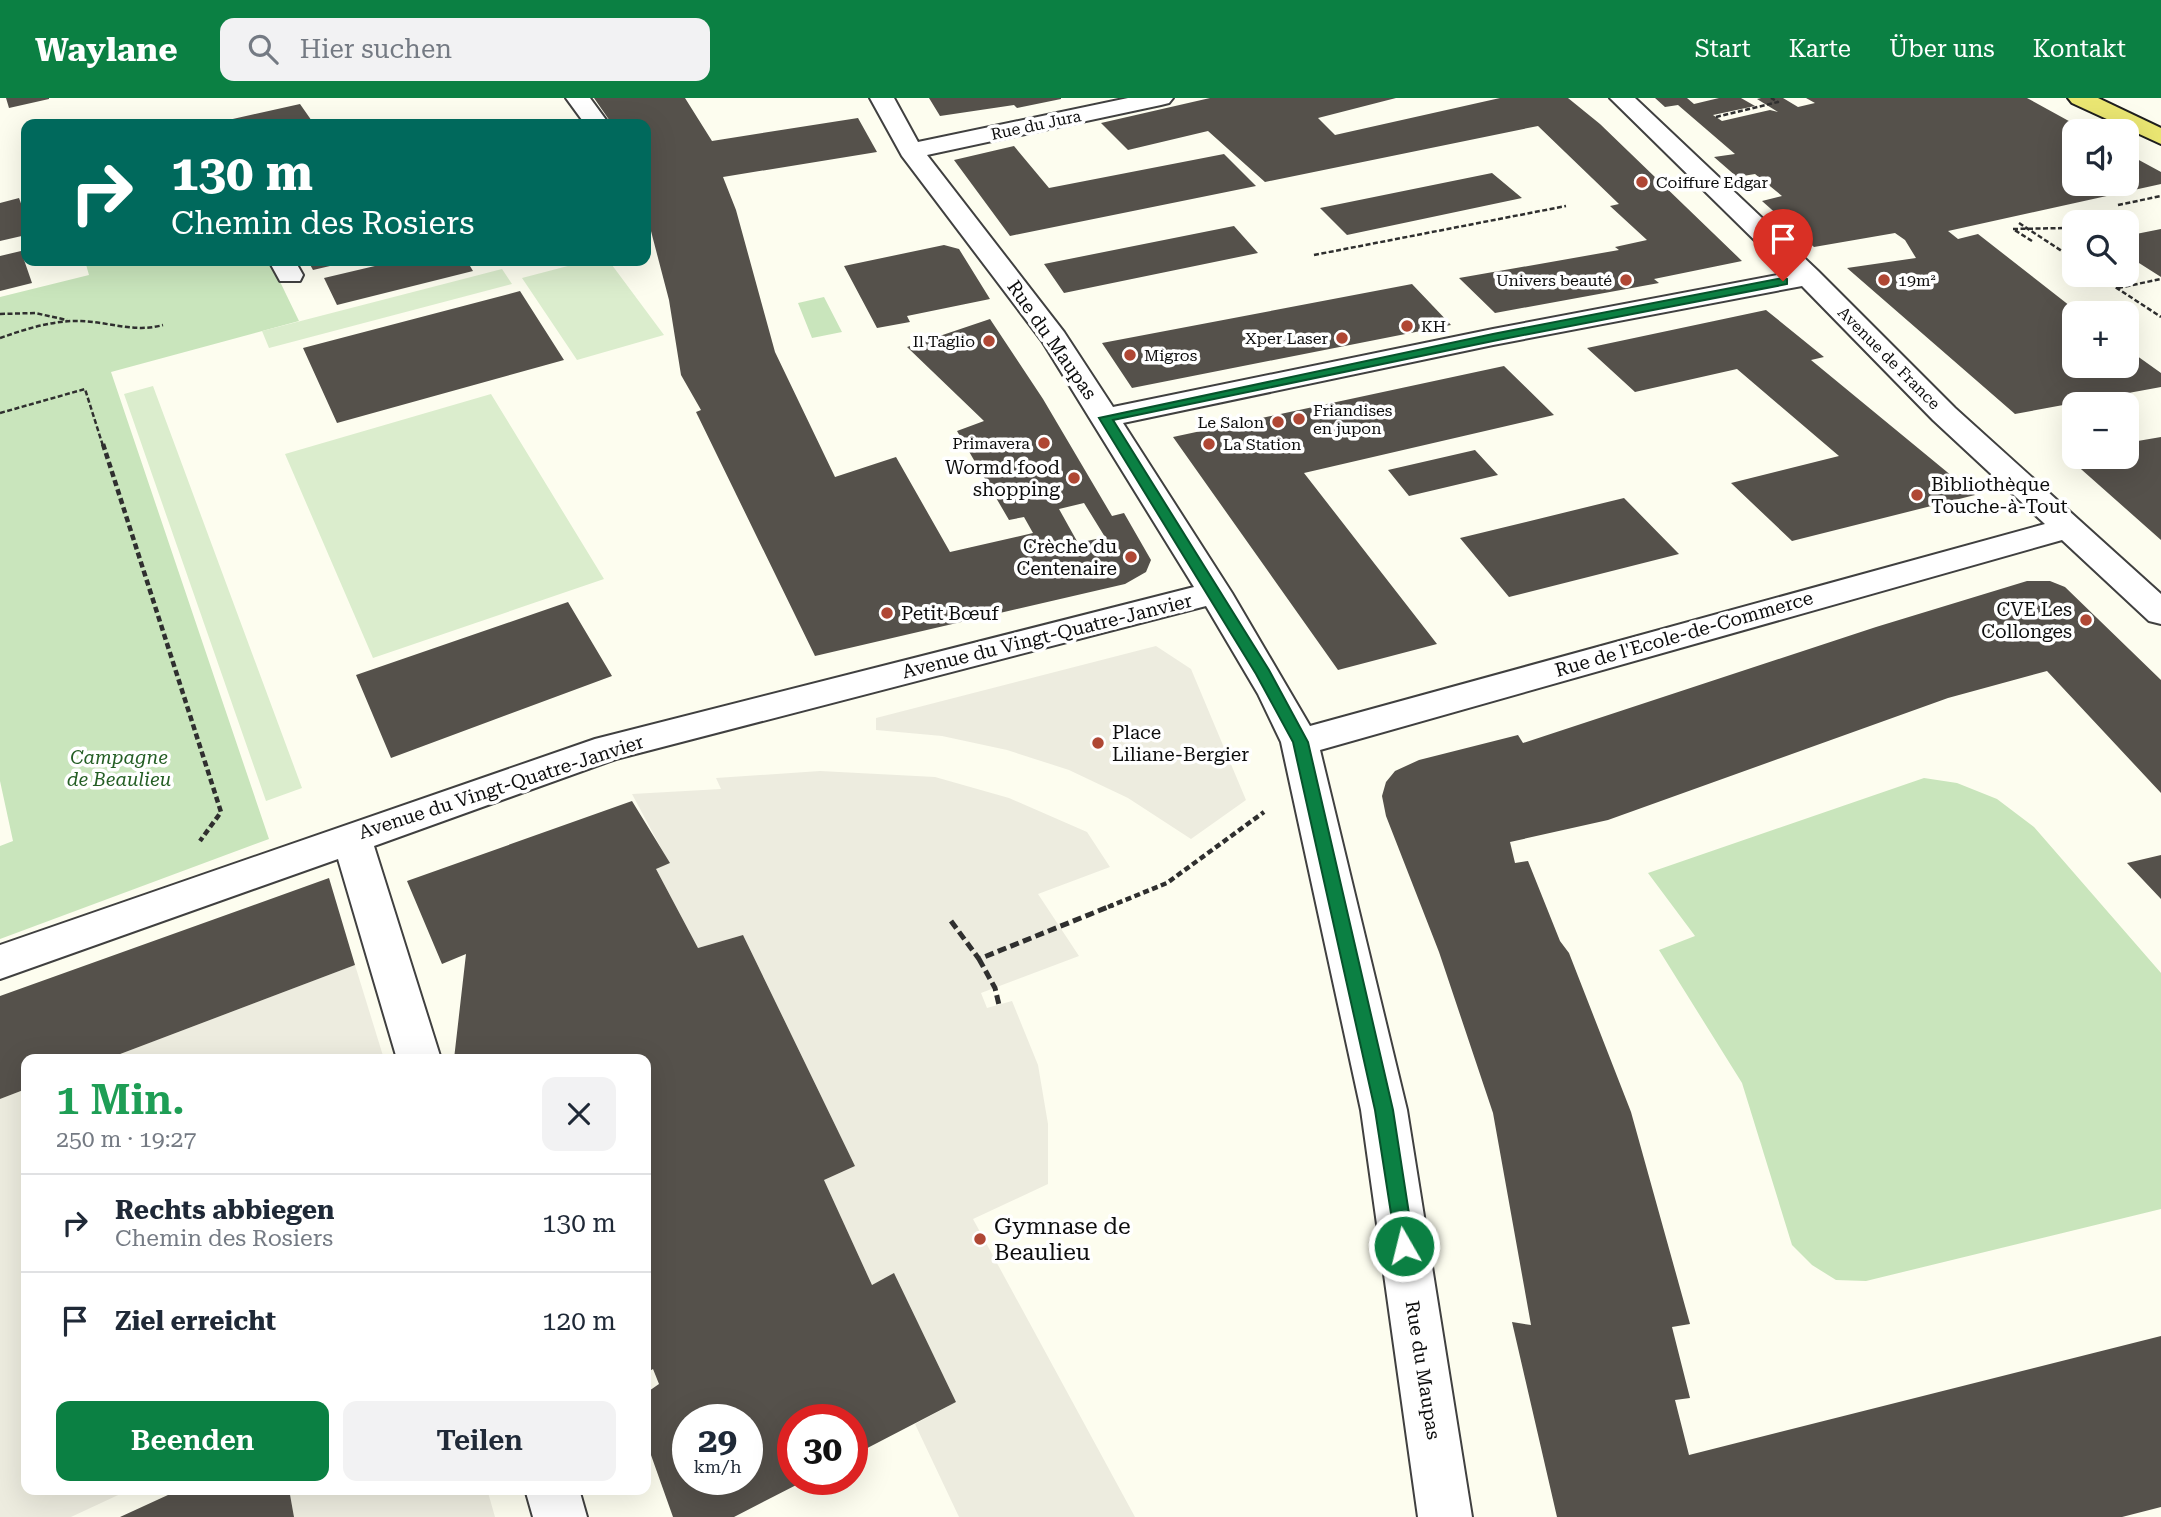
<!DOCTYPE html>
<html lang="de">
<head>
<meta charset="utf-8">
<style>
	body { margin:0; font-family:"Roboto Serif",serif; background:#f2f2f3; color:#1f2937; height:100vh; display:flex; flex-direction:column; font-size:26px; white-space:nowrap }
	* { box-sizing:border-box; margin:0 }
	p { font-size:23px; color:#747a83 }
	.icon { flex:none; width:38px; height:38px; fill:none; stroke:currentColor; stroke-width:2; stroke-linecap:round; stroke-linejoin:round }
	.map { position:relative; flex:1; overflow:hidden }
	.sheet { position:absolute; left:21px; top:956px; width:630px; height:441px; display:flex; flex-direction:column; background:#fff; border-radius:14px; box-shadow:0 7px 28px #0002 }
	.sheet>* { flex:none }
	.top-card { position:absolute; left:21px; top:21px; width:630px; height:147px; border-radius:14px; box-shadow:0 7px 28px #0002; background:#00695c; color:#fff; overflow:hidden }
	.controls { position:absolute; left:2062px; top:21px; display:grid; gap:14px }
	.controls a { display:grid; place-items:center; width:77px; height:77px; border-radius:14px; background:#fff; box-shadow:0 7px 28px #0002; font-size:35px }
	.speed { position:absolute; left:672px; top:1306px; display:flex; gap:14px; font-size:35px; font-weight:700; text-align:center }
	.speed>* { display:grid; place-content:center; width:91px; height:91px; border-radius:50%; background:#fff; box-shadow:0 7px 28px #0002; line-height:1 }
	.speed small { font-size:18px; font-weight:400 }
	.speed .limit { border:10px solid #d22; background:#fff; color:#111 }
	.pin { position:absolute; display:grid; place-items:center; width:60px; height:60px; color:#fff; margin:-72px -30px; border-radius:50% 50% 50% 0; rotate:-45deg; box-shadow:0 0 7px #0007 }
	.pin .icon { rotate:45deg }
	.me { position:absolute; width:77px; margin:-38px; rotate:352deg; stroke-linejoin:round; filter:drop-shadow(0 0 5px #0008) }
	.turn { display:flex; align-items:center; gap:24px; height:147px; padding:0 35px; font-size:32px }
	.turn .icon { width:91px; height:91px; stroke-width:2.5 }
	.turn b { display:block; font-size:49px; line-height:60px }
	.round { display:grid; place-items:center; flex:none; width:74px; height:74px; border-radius:14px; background:#f2f2f3 }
	.overview { display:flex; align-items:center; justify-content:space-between; height:119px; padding:0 35px }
	h1 { font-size:42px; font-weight:600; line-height:52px; color:#1e9e55 }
	.button { display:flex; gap:14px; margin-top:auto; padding:14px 35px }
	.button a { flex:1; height:80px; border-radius:14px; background:#0b8043; color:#fff; font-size:28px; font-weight:600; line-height:80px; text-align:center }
	.button a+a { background:#f2f2f3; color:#1f2937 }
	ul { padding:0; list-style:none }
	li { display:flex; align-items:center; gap:21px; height:98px; padding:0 35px; border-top:2px solid #e0e1e3 }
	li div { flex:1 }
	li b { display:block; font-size:26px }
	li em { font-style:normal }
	header { display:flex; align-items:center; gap:42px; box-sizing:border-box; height:98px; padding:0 35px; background:#0b8043; color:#fff }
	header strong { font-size:33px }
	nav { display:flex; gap:38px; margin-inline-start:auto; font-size:24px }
	.search { width:490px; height:63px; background:#f2f2f3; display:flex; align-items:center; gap:18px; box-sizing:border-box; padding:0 24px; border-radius:14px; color:#747a83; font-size:26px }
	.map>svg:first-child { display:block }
</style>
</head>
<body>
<header>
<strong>Waylane</strong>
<div class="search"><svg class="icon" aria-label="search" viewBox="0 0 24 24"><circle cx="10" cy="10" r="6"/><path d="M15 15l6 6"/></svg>Hier suchen</div>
<nav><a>Start</a><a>Karte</a><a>Über uns</a><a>Kontakt</a></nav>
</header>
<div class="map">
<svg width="2161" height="1419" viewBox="0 0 2161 1419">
	<rect width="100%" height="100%" fill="#fdfdef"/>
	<path fill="#c9e5bc" d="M85 163H270L299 223 111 274 269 741 0 841V748L13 743 0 683V199L89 177Z
		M824 199 842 234 812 240 798 205Z
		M1924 680 1957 685 1997 701 2034 729 2161 875V1111L1866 1183 1836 1182 1812 1167 1792 1147 1742 985 1659 852 1695 838 1648 775Z"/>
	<path fill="#dbedcd" d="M587 163H609L664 237 577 262 522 180Z
		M502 171 512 186 269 250 262 233Z
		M153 288 302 690 266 703 124 296Z
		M491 296 604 481 373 560 285 356Z"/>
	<path fill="#edecdf" d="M1156 548 1191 571 1246 702 1191 741 1128 700 1069 672 1007 652 942 638 876 632V620Z
		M820 673 935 679 1009 700 1087 734 1110 769 1038 796 1079 858 981 895 987 910 1012 903 1038 967 1048 1026V1086L973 1121 1135 1419H959L915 1326 956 1304 894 1176 872 1187 824 1082 855 1068 743 837 698 850 656 771 669 765 632 696 721 691 716 680Z
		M355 867 384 961H107Z
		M26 991V1391H131L71 1419H0V1001Z
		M289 1391H487L495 1419H294Z"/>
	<path fill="#55514b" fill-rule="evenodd" d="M6 0H49V1L9 10Z
		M594 0H685L712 43 858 20 877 54 723 79 736 112 775 254 835 379 896 359 950 454 1033 435 1024 419 1009 422 957 333 984 323 907 249 990 221 1043 301 1112 418 1124 415 1151 462 1146 474 1125 486 815 558 696 314 701 312 681 277 669 202 646 114V26H612ZM1084 405 1105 439 1078 445 1059 411Z
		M929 0H1061V1L1017 10 1014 7 940 18Z
		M1210 0H1396L1318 20 1335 37 1500 0H1568L1600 26 1742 163 1654 181 1659 185 1495 215 1459 180 1619 152 1615 149 1647 142 1610 108 1619 106 1538 28 1265 84 1208 33 1128 52 1101 25Z
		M1655 0H1687L1694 6 1719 0H1741L1755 8 1713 17 1722 23 1770 12 1778 14 1757 1 1761 0H1783L1798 9 1815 5 1806 0H2027L2087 33H2074V86H2126V55L2161 74V86L1948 133 1958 141 1978 136 2079 215H2074V268H2126V250L2161 275V289L2015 316 1847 170 1916 160 1905 142 1895 135 1814 149 1762 103 1782 98 1755 76 1737 79 1714 59 1735 56 1678 7 1665 9Z
		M300 6 314 26H215V25Z
		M1014 48 1049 90 1224 56 1256 88 1010 138 954 62Z
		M1492 75 1522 100 1347 137 1320 110Z
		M19 100 26 119V137L0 143V105Z
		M1234 128 1258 155 1064 195 1044 166Z
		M2161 131V179L2128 158 2131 137Z
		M944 147 959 151 990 201 907 218 910 224 877 230 844 168Z
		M21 153 32 185 0 193V158Z
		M308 163H347V164L313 172Z
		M396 163H467L473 173 337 207 324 180Z
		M1412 186 1451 227 1132 290 1102 245Z
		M520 193 564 262 337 325 303 250Z
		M1766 212 1824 259 1811 262 1975 397 1792 443 1731 385 1839 358 1737 271 1635 294 1587 250Z
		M1504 268 1554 317 1304 375 1437 546 1338 572 1173 339Z
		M2161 339V442L2064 356 2074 354V359H2126V345Z
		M1475 352 1498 377 1409 398 1388 372Z
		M1624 400 1679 456 1509 499 1460 440Z
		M2027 483H2050L2065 489 2161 582V695L2047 573 1948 600 1608 722 1510 744 1515 765 1528 763 1560 843 1569 855 1631 1014 1690 1226 1672 1229 1690 1300 1675 1302 1689 1357 2161 1238V1409L2122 1419H1557L1512 1224 1531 1227 1493 1015 1439 854 1386 718 1382 698 1386 684 1395 673 1419 662 1518 637 1523 645 1876 529Z
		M568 504 612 578 391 660 356 577Z
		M632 703 670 765 656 771 698 850 743 837 855 1068 824 1082 872 1187 894 1175 956 1304 852 1358V1321H793V1381H808L734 1419H673L646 1343V1295L659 1286 653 1271 646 1275V961H454L466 856 442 866 407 783ZM688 1321H747V1381H688Z
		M2161 757V801L2127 765Z
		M329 780 355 867 107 961H26V991L0 1001V898Z
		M181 1391H289L294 1419H120Z"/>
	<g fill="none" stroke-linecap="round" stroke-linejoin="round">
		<defs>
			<path id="minor" d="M566 0H590L609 26H585Z
				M870 0H894L918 44 1128 0H1173L1169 5 1161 7 927 57 1064 234 1113 309 1493 231 1788 175 1610 0H1635L1818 173 1955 310 2161 496V526L2149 523 2062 442 1320 652 1407 1012 1472 1419H1418L1361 1012 1281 644 1258 596 1206 508 616 661 374 748 441 961H397L338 761 0 881V847L595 641 1194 489 1042 243 902 58ZM1802 188 1933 322 2045 426 1310 628 1232 495 1123 325 1493 247Z
				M269 163H295L303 177 300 183H280Z
				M525 1391H579L587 1419H533Z"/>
			<path id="major" d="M2068 0H2098L2161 30V46L2072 5Z"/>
		</defs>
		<use href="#minor" stroke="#404040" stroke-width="4"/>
		<use href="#major" stroke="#1e1e1e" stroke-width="4"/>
		<path stroke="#2f2f2f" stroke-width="2.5" stroke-dasharray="5 2.5" stroke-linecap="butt" d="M1716 19 1778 4 1771 0
			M2118 107 2161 98
			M2019 125 2074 161
			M2032 143 2013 131 2068 130
			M1314 157 1566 108
			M2097 177 2161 219
			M2118 190 2161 181
			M0 216 35 215 67 222
			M0 240C26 231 53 222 81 223 109 224 135 235 163 227
			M0 315 85 291 103 348"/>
		<path stroke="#2f2f2f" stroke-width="4.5" stroke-dasharray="6 3.5" stroke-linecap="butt" d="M103 346 221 714 200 743
			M1108 809 1167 785 1264 714"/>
		<path stroke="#2f2f2f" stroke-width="5" stroke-dasharray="9 4.5" stroke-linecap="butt" d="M951 823 979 861 1113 807
			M979 861 995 890 999 907"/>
		<use href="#minor" fill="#fff" fill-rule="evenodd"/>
		<use href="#major" fill="#eae672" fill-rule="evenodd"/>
	</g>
	<path fill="#0b8043" stroke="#07532c" stroke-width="2" d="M1783 180 1787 181V186L1493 243 1113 322 1269 572 1308 644 1393 1012 1414 1148 1411 1154 1404 1157 1397 1154 1375 1012 1293 644 1256 576 1099 320 1493 236Z"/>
	<g fill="#af4734" stroke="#fff" stroke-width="2.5">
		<circle cx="1642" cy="84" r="7"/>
		<circle cx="1626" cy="182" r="7"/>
		<circle cx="1884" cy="182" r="7"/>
		<circle cx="1407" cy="228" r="7"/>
		<circle cx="1342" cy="240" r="7"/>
		<circle cx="989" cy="243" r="7"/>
		<circle cx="1130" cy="257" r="7"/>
		<circle cx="1299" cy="321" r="7"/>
		<circle cx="1278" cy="324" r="7"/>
		<circle cx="1044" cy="345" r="7"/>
		<circle cx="1209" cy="346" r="7"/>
		<circle cx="1074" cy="380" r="7"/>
		<circle cx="1917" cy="397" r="7"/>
		<circle cx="1131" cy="459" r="7"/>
		<circle cx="887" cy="515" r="7"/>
		<circle cx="2086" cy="522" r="7"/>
		<circle cx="1098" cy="645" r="7"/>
		<circle cx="980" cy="1141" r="7"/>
	</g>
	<g text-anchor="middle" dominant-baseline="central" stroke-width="7" stroke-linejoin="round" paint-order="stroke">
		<g font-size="16" fill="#0d0d0d" stroke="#fff">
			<text transform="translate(1036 27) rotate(-12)">Rue du Jura</text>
			<text transform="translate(1889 260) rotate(45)">Avenue de France</text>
		</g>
		<g font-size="16" fill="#0d0d0d" stroke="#fff" text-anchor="start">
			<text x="1656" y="84">Coiffure Edgar</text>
			<text x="1612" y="182" text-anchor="end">Univers beauté</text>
			<text x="1898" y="182">19m²</text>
			<text x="1421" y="228">KH</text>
			<text x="1328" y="240" text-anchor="end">Xper Laser</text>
			<text x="975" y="243" text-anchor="end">Il Taglio</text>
			<text x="1144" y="257">Migros</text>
			<text x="1313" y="312">Friandises<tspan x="1313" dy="18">en jupon</tspan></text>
			<text x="1264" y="324" text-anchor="end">Le Salon</text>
			<text x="1030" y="345" text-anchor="end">Primavera</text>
			<text x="1223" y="346">La Station</text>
		</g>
		<g font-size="19" fill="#0d0d0d" stroke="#fff">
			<text transform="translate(1052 242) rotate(55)">Rue du Maupas</text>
			<text transform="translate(1684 536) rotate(-16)">Rue de l'Ecole-de-Commerce</text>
			<text transform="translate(1047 538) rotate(-14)">Avenue du Vingt-Quatre-Janvier</text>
			<text transform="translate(501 689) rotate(-18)">Avenue du Vingt-Quatre-Janvier</text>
			<text transform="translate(1423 1272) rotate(81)">Rue du Maupas</text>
		</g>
		<g font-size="19" fill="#0d0d0d" stroke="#fff" text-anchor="end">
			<text x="1060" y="369">Wormd food<tspan x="1060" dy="22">shopping</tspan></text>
			<text x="1931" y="386" text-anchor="start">Bibliothèque<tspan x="1931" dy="22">Touche-à-Tout</tspan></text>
			<text x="1117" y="448">Crèche du<tspan x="1117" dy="22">Centenaire</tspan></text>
			<text x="2072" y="511">CVE Les<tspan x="2072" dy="22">Collonges</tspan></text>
			<text x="901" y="515" text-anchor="start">Petit Bœuf</text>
			<text x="1112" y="634" text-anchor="start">Place<tspan x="1112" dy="22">Liliane-Bergier</tspan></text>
		</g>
		<g font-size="19" font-style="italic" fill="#245e24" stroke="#fff">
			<text x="119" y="659">Campagne<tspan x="119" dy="22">de Beaulieu</tspan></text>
		</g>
		<g font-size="23" fill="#0d0d0d" stroke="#fff" text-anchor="start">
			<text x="994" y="1128">Gymnase de<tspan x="994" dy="26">Beaulieu</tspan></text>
		</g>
	</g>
</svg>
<div class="controls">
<a><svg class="icon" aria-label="sound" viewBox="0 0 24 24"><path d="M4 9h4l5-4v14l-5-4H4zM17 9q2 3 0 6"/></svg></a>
<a><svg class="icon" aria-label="search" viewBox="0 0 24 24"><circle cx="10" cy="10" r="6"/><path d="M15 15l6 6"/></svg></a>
<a>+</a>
<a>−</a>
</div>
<div class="speed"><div>29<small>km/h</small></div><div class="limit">30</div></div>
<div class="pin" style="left:1783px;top:183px;background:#d93025"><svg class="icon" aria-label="arrive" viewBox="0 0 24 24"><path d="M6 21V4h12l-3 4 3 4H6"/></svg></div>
<svg class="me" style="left:1404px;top:1148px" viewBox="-20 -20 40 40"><circle r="17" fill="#0b8043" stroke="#fff" stroke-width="3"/><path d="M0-11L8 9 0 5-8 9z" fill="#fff"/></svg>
<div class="top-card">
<div class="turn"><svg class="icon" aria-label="right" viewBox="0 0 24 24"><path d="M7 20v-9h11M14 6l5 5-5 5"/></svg><div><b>130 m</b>Chemin des Rosiers</div></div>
</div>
<section class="sheet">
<div class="overview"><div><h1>1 Min.</h1><p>250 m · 19:27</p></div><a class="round"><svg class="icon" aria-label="close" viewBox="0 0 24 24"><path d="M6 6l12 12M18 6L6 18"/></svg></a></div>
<ul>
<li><svg class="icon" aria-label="right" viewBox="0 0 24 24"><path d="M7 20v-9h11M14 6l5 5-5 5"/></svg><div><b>Rechts abbiegen</b><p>Chemin des Rosiers</p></div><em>130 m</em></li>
<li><svg class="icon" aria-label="arrive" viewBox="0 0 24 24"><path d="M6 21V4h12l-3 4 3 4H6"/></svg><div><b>Ziel erreicht</b></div><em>120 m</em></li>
</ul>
<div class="button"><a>Beenden</a><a>Teilen</a></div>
</section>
</div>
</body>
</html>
